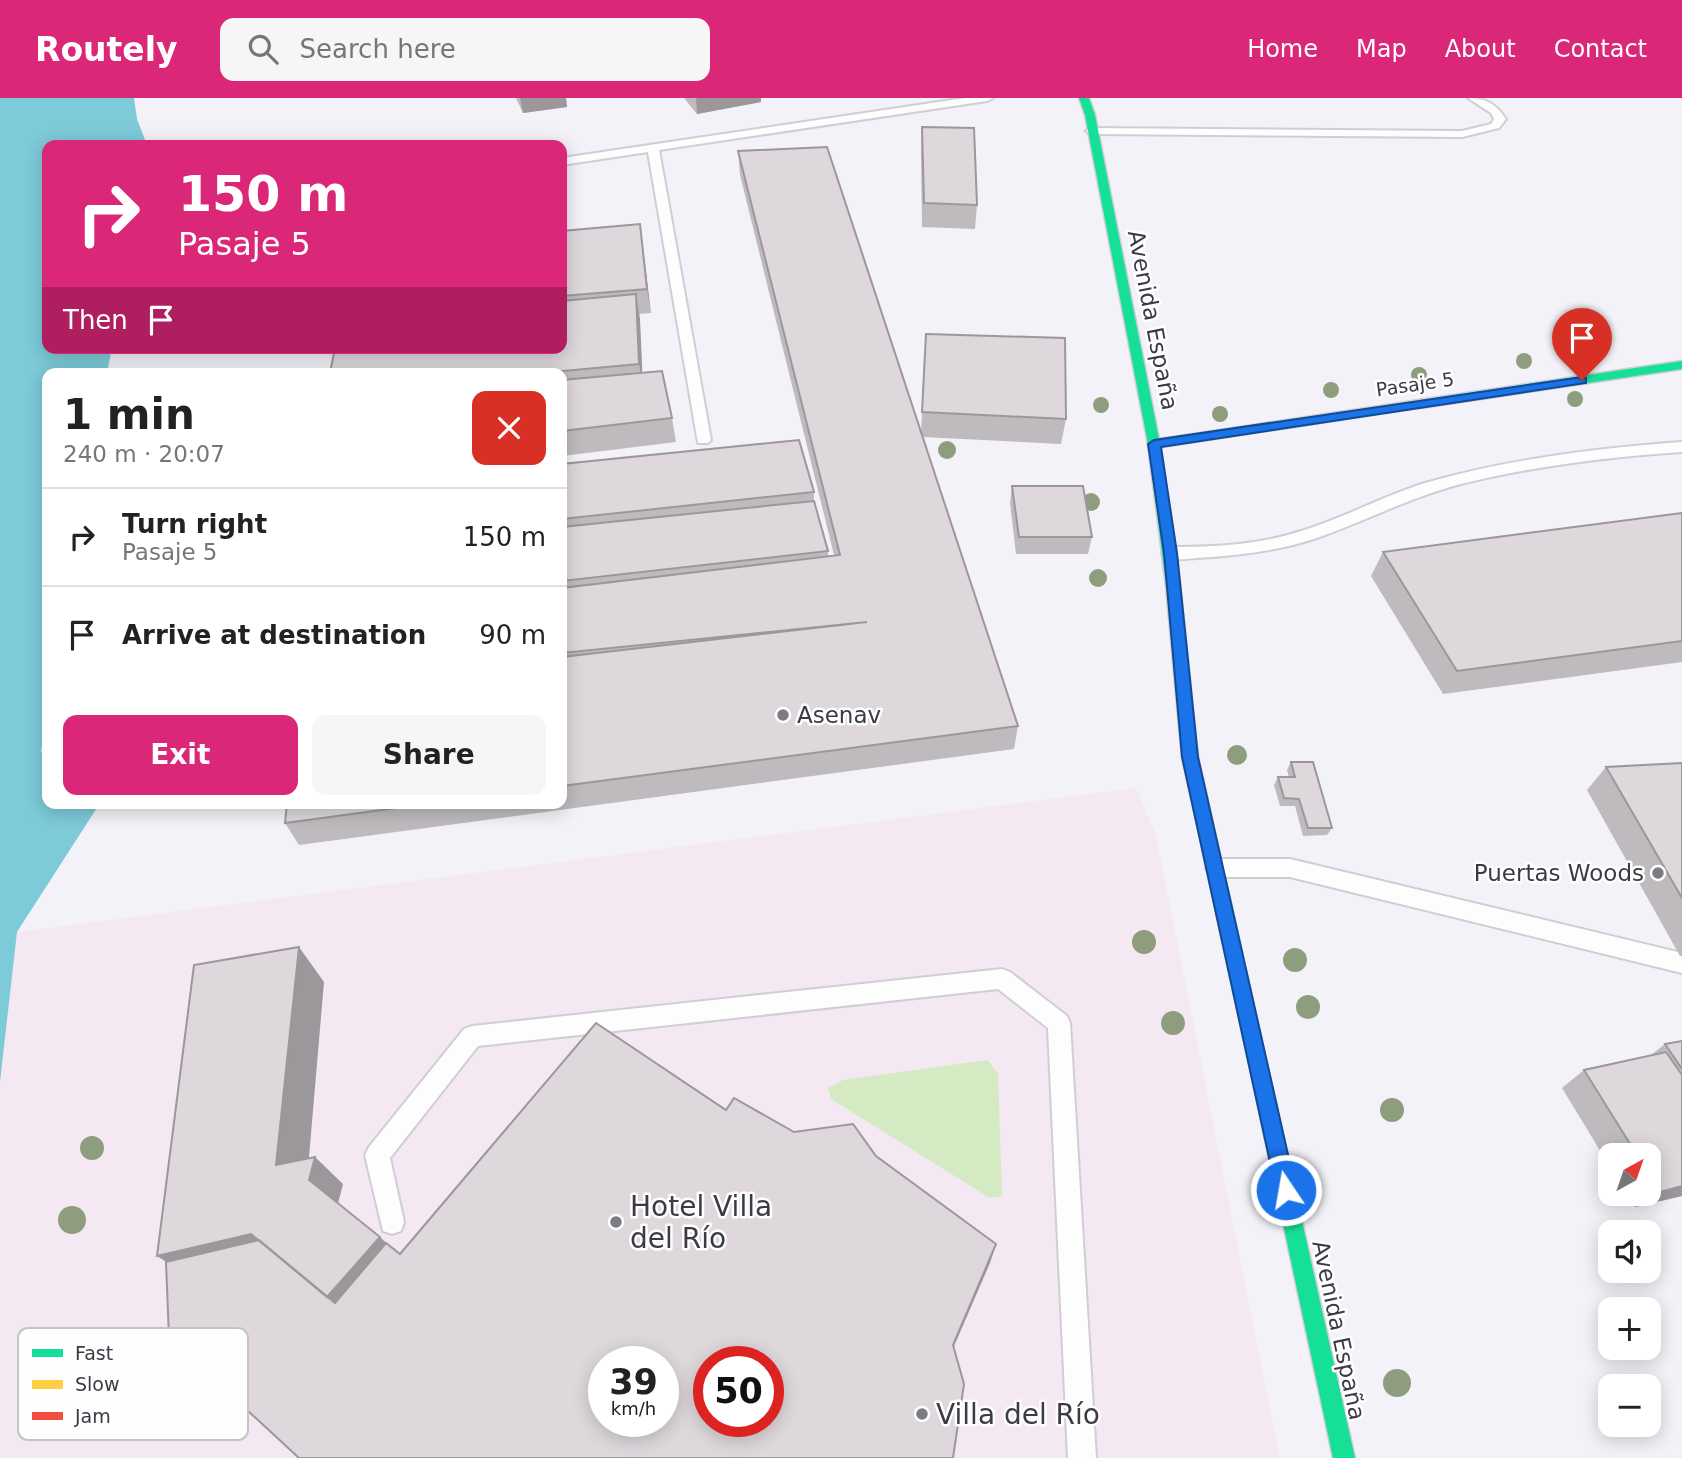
<!DOCTYPE html>
<html lang="en">
<head>
<meta charset="utf-8">
<style>
	body { margin:0; font-family:"DejaVu Sans",sans-serif; background:#f6f6f6; color:#222; height:100vh; display:flex; flex-direction:column; font-size:26px; white-space:nowrap }
	* { box-sizing:border-box; margin:0 }
	p { font-size:23px; color:#767676 }
	.icon { flex:none; width:38px; height:38px; fill:none; stroke:currentColor; stroke-width:2; stroke-linecap:round; stroke-linejoin:round }
	.map { position:relative; flex:1; overflow:hidden }
	.sheet { position:absolute; left:42px; top:270px; width:525px; height:441px; display:flex; flex-direction:column; background:#fff; border-radius:14px; box-shadow:0 4px 18px #0003 }
	.sheet>* { flex:none }
	.guide { position:absolute; left:42px; top:42px; width:525px; height:214px; border-radius:14px; box-shadow:0 4px 18px #0003; background:#db2777; color:#fff; overflow:hidden }
	.needle { width:46px; rotate:40deg }
	.controls { position:absolute; left:1598px; top:1045px; display:grid; gap:14px }
	.controls a { display:grid; place-items:center; width:63px; height:63px; border-radius:14px; background:#fff; box-shadow:0 4px 18px #0003; font-size:35px }
	.speed { position:absolute; left:588px; top:1248px; display:flex; gap:14px; font-size:35px; font-weight:700; text-align:center }
	.speed>* { display:grid; place-content:center; width:91px; height:91px; border-radius:50%; background:#fff; box-shadow:0 4px 18px #0003; line-height:1 }
	.speed small { font-size:18px; font-weight:400 }
	.speed .limit { border:10px solid #d22; background:#fff; color:#111 }
	.pin { position:absolute; display:grid; place-items:center; width:60px; height:60px; color:#fff; margin:-72px -30px; border-radius:50% 50% 50% 0; rotate:-45deg; box-shadow:0 0 7px #0007 }
	.pin .icon { rotate:45deg }
	.me { position:absolute; width:77px; margin:-38px; rotate:348deg; stroke-linejoin:round; filter:drop-shadow(0 0 5px #0008) }
	.turn { display:flex; align-items:center; gap:24px; height:147px; padding:0 21px; font-size:32px }
	.turn .icon { width:91px; height:91px; stroke-width:2.5 }
	.turn b { display:block; font-size:49px; line-height:60px }
	.then { display:flex; align-items:center; height:66px; padding:0 21px; background:#0003; gap:14px; font-size:26px }
	.round { display:grid; place-items:center; flex:none; width:74px; height:74px; border-radius:14px; background:#f6f6f6 }
	.headline { display:flex; align-items:center; justify-content:space-between; height:119px; padding:0 21px }
	h1 { font-size:42px; font-weight:600; line-height:52px }
	.primary-button { display:flex; gap:14px; margin-top:auto; padding:14px 21px }
	.primary-button a { flex:1; height:80px; border-radius:14px; background:#db2777; color:#fff; font-size:28px; font-weight:600; line-height:80px; text-align:center }
	.primary-button a+a { background:#f6f6f6; color:#222 }
	ul { padding:0; list-style:none }
	li { display:flex; align-items:center; gap:21px; height:98px; padding:0 21px; border-top:2px solid #e0e0e0 }
	li div { flex:1 }
	li b { display:block; font-size:26px }
	li em { font-style:normal }
	header { display:flex; align-items:center; gap:42px; box-sizing:border-box; height:98px; padding:0 35px; background:#db2777; color:#fff }
	header strong { font-size:33px }
	nav { display:flex; gap:38px; margin-inline-start:auto; font-size:24px }
	.search { width:490px; height:63px; background:#f6f6f6; display:flex; align-items:center; gap:18px; box-sizing:border-box; padding:0 24px; border-radius:14px; color:#767676; font-size:26px }
	.map>svg:first-child { display:block }
</style>
</head>
<body>
<header>
<strong>Routely</strong>
<div class="search"><svg class="icon" aria-label="search" viewBox="0 0 24 24"><circle cx="10" cy="10" r="6"/><path d="M15 15l6 6"/></svg>Search here</div>
<nav><a>Home</a><a>Map</a><a>About</a><a>Contact</a></nav>
</header>
<div class="map">
<svg width="1682" height="1360" viewBox="0 0 1682 1360">
	<rect width="100%" height="100%" fill="#f3f2f8"/>
	<path fill="#f4e8f2" fill-rule="evenodd" d="M1136 690 1156 738 1280 1360H0V984L17 834ZM604 1264H663V1323H604ZM709 1264H768V1323H709Z"/>
	<path fill="#d4eac2" d="M987 962 998 975 1002 1098 990 1100 831 1001 828 990 843 982Z"/>
	<path fill="#7dcad9" d="M0 0H134L137 21 147 47H47V250H112L107 275H47V616L41 654 47 653V705H100L17 834 0 984Z"/>
	<g fill="none" stroke-linecap="round" stroke-linejoin="round">
		<defs>
			<path id="lane" d="M965 0H993L987 3 659 52 711 342 708 345H698L648 54 562 67V60Z
				M1468 0C1486 0 1496 6 1506 21L1499 30 1462 39 1092 36 1086 33 1092 30 1462 33 1491 26 1494 21 1491 15Z
				M1682 344V354C1608 359 1534 368 1461 386 1411 399 1365 423 1317 440 1278 453 1237 458 1196 460 1186 461 1169 464 1162 455L1170 449C1214 449 1259 447 1301 433 1344 420 1383 398 1425 385 1509 361 1596 350 1682 344Z
				M1216 761H1290L1682 855V875L1290 779H1216L1209 776 1206 770 1209 764Z
				M1002 871 1010 874 1067 918 1070 925 1096 1360H1068L1048 930 998 891 478 948 390 1060 404 1124 401 1133 392 1136 383 1133 365 1057 369 1049 464 931 472 928Z"/>
			<path id="fast" d="M1079 0H1089L1095 17 1160 346 1180 487 1173 492 1166 487 1148 346 1085 17Z
				M1682 263V271L1420 310 1414 306 1420 302Z
				M1263 980 1270 983 1272 989 1355 1360H1333L1254 989 1256 983Z"/>
			<path id="slow" d="M1420 302 1424 303V309L1154 350 1148 346 1154 342Z
				M1173 482 1180 487 1198 659 1215 735 1213 740 1207 742 1201 740 1199 735 1182 659 1166 487Z"/>
			<path id="jam" d="M1207 728 1213 730 1215 735 1272 989 1270 995 1263 998 1256 995 1254 989 1199 735 1201 730Z"/>
		</defs>
		<use href="#lane" stroke="#d0ced5" stroke-width="4"/>
		<use href="#fast" stroke="#d0ced5" stroke-width="3"/>
		<use href="#slow" stroke="#d0ced5" stroke-width="3"/>
		<use href="#jam" stroke="#d0ced5" stroke-width="3"/>
		<use href="#lane" fill="#fdfdfe" fill-rule="evenodd"/>
		<use href="#fast" fill="#16e098" fill-rule="evenodd"/>
		<use href="#slow" fill="#ffcf43" fill-rule="evenodd"/>
		<use href="#jam" fill="#f24e42" fill-rule="evenodd"/>
	</g>
	<g fill="#8d9d7e">
		<circle cx="1524" cy="263" r="8"/>
		<circle cx="1419" cy="277" r="8"/>
		<circle cx="1331" cy="292" r="8"/>
		<circle cx="1575" cy="301" r="8"/>
		<circle cx="1101" cy="307" r="8"/>
		<circle cx="1220" cy="316" r="8"/>
		<circle cx="947" cy="352" r="9"/>
		<circle cx="1091" cy="404" r="9"/>
		<circle cx="1098" cy="480" r="9"/>
		<circle cx="1237" cy="657" r="10"/>
		<circle cx="1144" cy="844" r="12"/>
		<circle cx="1295" cy="862" r="12"/>
		<circle cx="1308" cy="909" r="12"/>
		<circle cx="1173" cy="925" r="12"/>
		<circle cx="1392" cy="1012" r="12"/>
		<circle cx="92" cy="1050" r="12"/>
		<circle cx="72" cy="1122" r="14"/>
		<circle cx="1397" cy="1285" r="14"/>
	</g>
	<path fill="#bfbabe" d="M516 0H566L567 9 523 15Z
		M684 0H761V4L697 16Z
		M922 29 977 107 975 131 922 129 921 52Z
		M738 53 921 334 926 236 1066 321 1061 346 923 339 1018 628 1014 651 299 747 285 725 287 705H562V366L814 394V404L828 453V458L834 457 740 77Z
		M640 126 651 215 639 216 642 275 672 320 676 344 562 358V275H330L562 250V133Z
		M1012 388 1092 439 1088 456H1016L1010 405Z
		M1682 415V564L1443 596 1371 478 1383 454Z
		M1291 664 1332 730 1327 737 1303 738 1295 708H1280L1274 687 1278 679H1289L1287 672Z
		M1682 665V858H1680L1587 692 1606 669Z
		M1682 943V1098L1635 1109 1626 1096H1648V1057H1610V1069L1562 990 1584 972 1651 957 1665 946Z"/>
	<path fill="#9b979b" d="M520 0H566L567 9 523 15Z
		M696 0H761V4L697 16Z
		M640 126 643 150 651 215 647 191Z
		M636 196 640 221 643 290 639 266Z
		M299 849 324 884 306 1094 276 1067Z
		M315 1059 343 1086 337 1109 309 1082Z
		M1682 1088V1098L1635 1109 1660 1094Z
		M251 1136 380 1139 405 1163 356 1221 194 1181 157 1158Z
		M996 1146 990 1165 948 1262 953 1247Z"/>
	<path fill="#ded8dd" stroke="#9b979b" stroke-width="2" fill-rule="evenodd" d="M922 29 974 30 977 107 924 105Z
		M827 49 1018 628 562 688V559L867 524 562 555V490L840 457 738 53Z
		M640 126 647 191 562 198V133Z
		M636 196 639 266 541 275H330L335 250H562V203Z
		M926 236 1065 240 1066 321 922 314Z
		M662 273 672 320 562 333V282Z
		M799 342 814 394 562 421V366Z
		M1012 388H1083L1092 439H1019Z
		M814 403 828 453 562 483V429Z
		M1682 415V543L1457 573 1383 454Z
		M1291 664H1313L1332 730H1308L1299 701 1284 700 1278 679H1295Z
		M1682 665V800L1606 669Z
		M287 705H433L285 725Z
		M299 849 276 1067 315 1059 309 1082 380 1139 327 1199 251 1136 157 1158 194 867Z
		M596 925 726 1012 734 1000 794 1034 853 1026 876 1058 996 1146 953 1247 964 1286 953 1360H299L169 1240 166 1164 259 1142 335 1205 386 1145 400 1156ZM604 1264H663V1323H604ZM709 1264H768V1323H709Z
		M1682 943V971L1665 946Z
		M1666 954 1682 977V1088L1660 1094 1648 1075V1057H1637L1584 972Z"/>
	<path fill="#1a73e8" stroke="#114b97" stroke-width="2" d="M1582 279 1586 280V285L1161 349 1177 455 1198 659 1296 1092 1293 1099 1286 1102 1279 1099 1276 1092 1182 659 1164 455 1148 346 1154 342Z"/>
	<g fill="#7c7a82" stroke="#fefefe" stroke-width="2.5">
		<circle cx="783" cy="617" r="7"/>
		<circle cx="1658" cy="775" r="7"/>
		<circle cx="616" cy="1124" r="7"/>
		<circle cx="922" cy="1316" r="7"/>
	</g>
	<g text-anchor="middle" dominant-baseline="central" stroke-width="5" stroke-linejoin="round" paint-order="stroke">
		<g font-size="19" fill="#3c3a43" stroke="#fefefe">
			<text transform="translate(1415 286) rotate(-8)">Pasaje 5</text>
		</g>
		<g font-size="23" fill="#3c3a43" stroke="#fefefe">
			<text transform="translate(1153 222) rotate(79)">Avenida España</text>
			<text transform="translate(1339 1232) rotate(78)">Avenida España</text>
		</g>
		<g font-size="23" fill="#3c3a43" stroke="#fefefe" text-anchor="start">
			<text x="797" y="617">Asenav</text>
			<text x="1644" y="775" text-anchor="end">Puertas Woods</text>
		</g>
		<g font-size="28" fill="#3c3a43" stroke="#fefefe" text-anchor="start">
			<text x="630" y="1108">Hotel Villa<tspan x="630" dy="32">del Río</tspan></text>
			<text x="936" y="1316">Villa del Río</text>
		</g>
	</g>
	<rect x="18" y="1230" width="230" height="112" rx="10" fill="#fefefe" stroke="#c4c3c6" stroke-width="2"/>
	<rect x="32" y="1251" width="31" height="8" fill="#16e098"/>
	<rect x="32" y="1282" width="31" height="9" fill="#ffcf43"/>
	<rect x="32" y="1314" width="31" height="8" fill="#f24e42"/>
	<g font-size="19" fill="#3c3a43">
		<text x="75" y="1262">Fast</text>
		<text x="75" y="1293">Slow</text>
		<text x="75" y="1325">Jam</text>
	</g>
</svg>
<div class="controls">
<a><svg class="needle" viewBox="-14 -14 28 28"><path d="M0-13l5 13h-10z" fill="#e53935"/><path d="M0 13l5-13h-10z" fill="#767676"/></svg></a>
<a><svg class="icon" aria-label="sound" viewBox="0 0 24 24"><path d="M4 9h4l5-4v14l-5-4H4zM17 9q2 3 0 6"/></svg></a>
<a>+</a>
<a>−</a>
</div>
<div class="speed"><div>39<small>km/h</small></div><div class="limit">50</div></div>
<div class="pin" style="left:1582px;top:282px;background:#d93025"><svg class="icon" aria-label="arrive" viewBox="0 0 24 24"><path d="M6 21V4h12l-3 4 3 4H6"/></svg></div>
<svg class="me" style="left:1286px;top:1092px" viewBox="-20 -20 40 40"><circle r="17" fill="#1a73e8" stroke="#fff" stroke-width="3"/><path d="M0-11L8 9 0 5-8 9z" fill="#fff"/></svg>
<div class="guide">
<div class="turn"><svg class="icon" aria-label="right" viewBox="0 0 24 24"><path d="M7 20v-9h11M14 6l5 5-5 5"/></svg><div><b>150 m</b>Pasaje 5</div></div>
<div class="then">Then<svg class="icon" aria-label="arrive" viewBox="0 0 24 24"><path d="M6 21V4h12l-3 4 3 4H6"/></svg></div>
</div>
<section class="sheet">
<div class="headline"><div><h1>1 min</h1><p>240 m · 20:07</p></div><a class="round" style="background:#d93025;color:#fff"><svg class="icon" aria-label="close" viewBox="0 0 24 24"><path d="M6 6l12 12M18 6L6 18"/></svg></a></div>
<ul>
<li><svg class="icon" aria-label="right" viewBox="0 0 24 24"><path d="M7 20v-9h11M14 6l5 5-5 5"/></svg><div><b>Turn right</b><p>Pasaje 5</p></div><em>150 m</em></li>
<li><svg class="icon" aria-label="arrive" viewBox="0 0 24 24"><path d="M6 21V4h12l-3 4 3 4H6"/></svg><div><b>Arrive at destination</b></div><em>90 m</em></li>
</ul>
<div class="primary-button"><a>Exit</a><a>Share</a></div>
</section>
</div>
</body>
</html>
